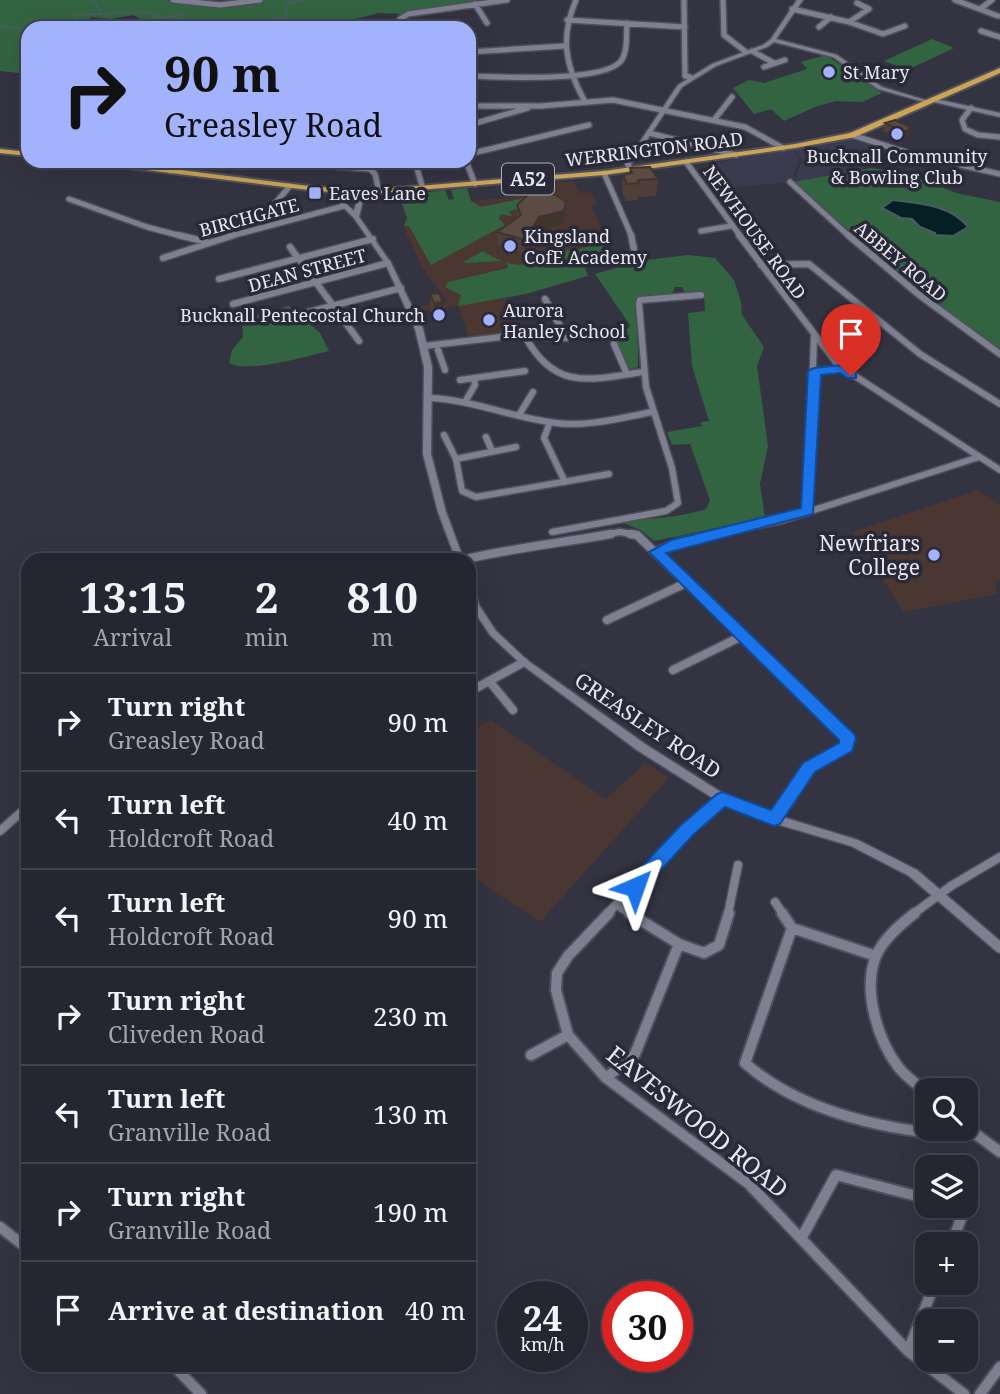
<!DOCTYPE html>
<html lang="en">
<head>
<meta charset="utf-8">
<style>
	body { margin:0; font-family:"Noto Serif",serif; background:#2e2e3a; color:#f1f3f6; height:100vh; display:flex; flex-direction:column; font-size:26px; white-space:nowrap }
	* { box-sizing:border-box; margin:0 }
	p { font-size:23px; color:#a4a5ac }
	.icon { flex:none; width:38px; height:38px; fill:none; stroke:currentColor; stroke-width:2; stroke-linecap:round; stroke-linejoin:round }
	.map { position:relative; flex:1; overflow:hidden }
	.side { position:absolute; left:21px; top:553px; width:455px; height:819px; display:flex; flex-direction:column; background:#262632; border-radius:21px; box-shadow:0 7px 28px #0002,0 0 0 2px #42434d }
	.side>* { flex:none }
	.banner { position:absolute; left:21px; top:21px; width:455px; height:147px; border-radius:21px; box-shadow:0 7px 28px #0002,0 0 0 2px #42434d; background:#a3b2fd; color:#111; overflow:hidden }
	.fabs { position:absolute; left:915px; top:1078px; display:grid; gap:14px }
	.fabs a { display:grid; place-items:center; width:63px; height:63px; border-radius:14px; background:#262632; box-shadow:0 7px 28px #0002,0 0 0 2px #42434d; font-size:35px }
	.speed { position:absolute; left:497px; top:1281px; display:flex; gap:14px; font-size:35px; font-weight:700; text-align:center }
	.speed>* { display:grid; place-content:center; width:91px; height:91px; border-radius:50%; background:#262632; box-shadow:0 7px 28px #0002,0 0 0 2px #42434d; line-height:1 }
	.speed small { font-size:18px; font-weight:400 }
	.speed .limit { border:10px solid #d22; background:#fff; color:#111 }
	.pin { position:absolute; display:grid; place-items:center; width:60px; height:60px; color:#fff; margin:-72px -30px; border-radius:50% 50% 50% 0; rotate:-45deg; box-shadow:0 0 7px #0007 }
	.pin .icon { rotate:45deg }
	.me { position:absolute; width:77px; margin:-38px; rotate:43deg; stroke-linejoin:round; filter:drop-shadow(0 0 5px #0008) }
	.turn { display:flex; align-items:center; gap:24px; height:147px; padding:0 28px; font-size:32px }
	.turn .icon { width:91px; height:91px; stroke-width:2.5 }
	.turn b { display:block; font-size:49px; line-height:60px }
	.eta { display:flex; justify-content:space-evenly; align-items:center; height:119px; text-align:center }
	.eta b { font-size:42px; font-weight:700; line-height:49px }
	ul { padding:0; list-style:none }
	li { display:flex; align-items:center; gap:21px; height:98px; padding:0 28px; border-top:2px solid #42434d }
	li div { flex:1 }
	li b { display:block; font-size:26px }
	li em { font-style:normal }
	.map>svg:first-child { display:block }
</style>
</head>
<body>
<div class="map">
<svg width="1000" height="1394" viewBox="0 0 1000 1394">
	<rect width="100%" height="100%" fill="#333342"/>
	<path fill="#3b3b50" d="M851 140 877 146 861 162 867 165 862 170 797 181 795 179 802 160 795 150Z
		M793 150 800 158 793 177 795 182 731 187 714 163Z"/>
	<path fill="#4b3731" d="M573 181 580 193 591 192 597 205 592 206 609 251 580 253 588 276 505 298 523 333 469 338 458 306 418 312 416 307 447 301 422 267 404 228 407 218 399 196 445 190 449 200 454 199 451 190 467 188 472 201 514 197 512 193 530 191 528 185Z
		M979 490 1000 505V579L995 583 997 594 904 612 852 532Z
		M490 720 606 799 645 763 669 778 540 922 469 874V732Z"/>
	<path fill="#336441" d="M0 0H165L212 6 262 0H502L404 14 379 13 318 28H172L151 24 133 15 111 19 91 17 79 28H28V74L0 71Z
		M932 39 954 48 907 70 884 61Z
		M826 55 882 93 862 102 836 101 815 107 784 121 771 109 754 114 733 88 749 80 764 83 807 69 801 62Z
		M871 168 908 174 956 193 1000 202V351C926 300 859 243 793 182Z
		M467 188 471 201 481 207 534 196 540 204 509 211 512 216 500 214 499 219 505 225 431 265 409 226H404L407 218 399 196 445 190 449 200 454 199 451 190Z
		M604 235 609 251 580 254 588 276 526 294 458 306 461 295 445 287 448 282 508 268 507 263 502 261 462 263 483 251C491 257 513 269 532 263L528 254 576 250 596 244 597 237Z
		M688 255 715 258 734 280 741 302 742 315 764 347 757 366 768 446 760 484 765 518 654 541 641 530 621 522C649 518 680 518 706 509L710 500 690 444 672 445 667 432 702 426 700 422 709 421 692 366 688 313 705 311 704 294 685 293 682 287H675L672 294 644 295 637 299 638 367 630 370 616 345 613 332 628 329 630 325 595 274 639 261Z
		M289 306 320 333 329 351C307 356 247 374 229 363L232 350 243 337 242 319Z"/>
	<path fill="#042025" stroke="#485c62" stroke-width="2" d="M893 200C918 203 951 205 968 227L953 236 934 235 935 233 920 227 912 219 901 218 882 208Z"/>
	<g fill="none" stroke-linecap="round" stroke-linejoin="round">
		<path stroke="#485c62" stroke-width="2" d="M93 0 100 12
			M0 27 28 28
			M30 28 54 21 60 28
			M65 28 75 23 76 15 143 12 165 18 182 14 183 25 202 28
			M213 28 283 18 286 17 285 5 304 0"/>
		<defs>
			<path id="minor-far3" d="M173 0 220 5 260 0
				M576 0C560 37 565 65 584 100
				M684 0 685 76 690 77
				M723 0 724 35 746 52
				M955 0 998 16
				M475 4 487 23
				M792 9 849 22 883 34 905 26
				M980 9 992 0
				M567 20 685 27
				M849 22 869 9 857 3
				M819 27 831 17
				M405 28 400 19 408 14 507 0
				M981 31 1000 37
				M752 51 774 63
				M469 52 564 46
				M764 67 785 60
				M469 76C497 77 603 83 621 61 628 51 626 35 627 23
				M469 106H541L613 100 745 127 783 148
				M971 108 962 120 965 129 978 135 1000 137
				M714 120 732 97
				M469 125 528 108
				M649 133 736 155
				M852 135 912 154 1000 174
				M469 154 589 125
				M466 161 475 184
				M277 162 370 169 375 174 379 191
				M412 162 416 165 423 189
				M686 162 741 237
				M170 171 177 161
				M604 173 632 237
				M790 182 850 237
				M69 199 147 227 185 237
				M271 208 290 186
				M701 231 731 226
				M227 237 344 206"/>
			<path id="minor-far2" d="M178 235 207 242
				M631 235 636 259
				M739 235 838 365 1000 470
				M848 235 918 294 1000 354
				M290 247 359 341
				M163 258 234 235
				M761 265 809 264 920 354 1000 404
				M219 279 373 239
				M545 299 561 328 559 337
				M233 304 388 263
				M301 314 401 288
				M525 336C554 391 590 380 643 372
				M614 344 627 374
				M424 346 510 336 566 338
				M438 350 445 370
				M814 371 842 369
				M460 380 525 371
				M430 398C474 400 513 418 556 423 588 427 621 418 652 412
				M465 402 475 385 474 378
				M519 415 533 392
				M550 422 544 438 565 482
				M444 435 456 459 462 491 476 497 609 474
				M486 437 492 451
				M456 459 516 447
				M808 511 814 337
				M552 532 666 511 678 503 672 468 646 387 639 304 640 300 701 295
				M602 535 620 532 637 535
				M711 535 783 520 979 457"/>
			<path id="minor-far1" d="M630 534 637 535 848 738 846 747 809 768 774 819
				M656 552 676 543 719 534
				M462 560C512 548 561 543 611 534
				M607 620 686 583
				M673 670 742 636
				M490 682 513 710
				M469 692 524 662
				M0 831 28 806
				M775 902 783 914
				M617 905 632 914
				M607 914 687 830 723 799
				M728 914 738 865
				M913 914 951 886 1000 857"/>
			<path id="minor" d="M609 913 568 956 557 973 556 990 568 1035 606 1078 749 1184 908 1351 964 1394
				M629 913 679 944 704 953 719 945 729 913
				M782 913 792 928
				M915 913C901 924 883 939 876 956 862 990 878 1041 899 1068 907 1078 918 1085 928 1093
				M876 956 792 928 745 1063C798 1110 878 1128 947 1135L954 1129
				M531 1055 568 1035
				M606 1078 635 1054 679 944
				M966 1127 1000 1152
				M947 1206 961 1219 951 1244
				M0 1227 28 1249
				M802 1237 836 1175 928 1199
				M908 1351 935 1283
				M173 1365 201 1394
				M980 1394 1000 1367"/>
			<path id="tertiary" d="M797 0H803L776 39 837 55 882 87 928 101V103L878 89 833 57 774 42 767 47 716 66 682 87 631 164 633 170 628 171 625 164 678 85 712 64 763 45 771 39Z
				M931 98 1000 113V117L929 101V99Z
				M345 190 350 191 345 203 354 211 356 204 367 191 372 192 362 204 359 217 391 263 423 329 432 367 431 454 446 512 464 560H456L438 512 423 454 424 367 415 329 385 263 354 218 339 203Z
				M469 581 473 584 479 605 496 631 527 660 645 744 727 796 776 815 858 840 917 870 1000 941V953L996 951 909 876 851 846 770 822 719 802 637 750 521 664 490 635 470 605Z"/>
			<path id="trunk" d="M1000 68V73L855 137 795 148 604 175 369 194 317 191 89 163 85 161H109L317 187 369 190 604 171 795 144 850 133Z
				M0 149 28 152V156L0 153Z"/>
		</defs>
		<use href="#minor-far3" stroke="#50505c" stroke-width="8"/>
		<use href="#minor-far2" stroke="#50505c" stroke-width="9"/>
		<use href="#minor-far1" stroke="#50505c" stroke-width="11"/>
		<use href="#minor" stroke="#50505c" stroke-width="14"/>
		<use href="#tertiary" stroke="#50505c" stroke-width="3"/>
		<use href="#trunk" stroke="#50505c" stroke-width="4"/>
		<use href="#minor-far3" stroke="#7e7f90" stroke-width="5"/>
		<use href="#minor-far2" stroke="#7e7f90" stroke-width="6"/>
		<use href="#minor-far1" stroke="#7e7f90" stroke-width="8"/>
		<use href="#minor" stroke="#7e7f90" stroke-width="10"/>
		<use href="#tertiary" fill="#7e7f90" fill-rule="evenodd"/>
		<use href="#trunk" fill="#cca455" fill-rule="evenodd"/>
	</g>
	<path fill="#4e4039" d="M895 120 910 136 901 140 883 131 885 123Z
		M630 168 658 179 656 196 638 197V200L626 201 622 192 623 175 629 174Z
		M566 202 565 215 563 224 538 231 525 253 497 245V232L517 218V205Z
		M430 294 444 320 435 321 431 312Z"/>
	<path fill="#40342e" d="M912 128 910 136 901 140 903 132Z
		M566 202 565 215 563 224 538 231 525 253V240L539 217Z
		M443 302 444 320 435 321 434 303Z"/>
	<path fill="#5b4b42" stroke="#40342e" stroke-width="2" d="M895 120 912 128 903 132 885 123Z
		M650 167 658 179 638 180 639 183 627 184 623 175 632 173 630 168Z
		M529 194H554L566 202 564 211 539 217 525 240 497 232 521 215 517 205Z
		M439 293 443 302 434 303 430 294Z"/>
	<path fill="#1a73e8" stroke="#114b97" stroke-width="2" d="M842 365 856 373V378H847L840 373 821 375 813 514 666 553 854 734 856 738 852 751 815 772 780 824 774 826 725 807 693 835 641 892H628L626 887 628 881 681 825 717 794 723 792 771 810 803 763 839 743V740L649 552 671 540 801 508 808 371 814 368Z"/>
	<g fill="#a3b2fd" stroke="#292938" stroke-width="2.5">
		<circle cx="829" cy="72" r="7"/>
		<circle cx="897" cy="134" r="7"/>
		<rect x="308" y="186" width="14" height="14" rx="3.5"/>
		<circle cx="510" cy="246" r="7"/>
		<circle cx="439" cy="315" r="7"/>
		<circle cx="489" cy="320" r="7"/>
		<circle cx="934" cy="555" r="7"/>
	</g>
	<g text-anchor="middle" dominant-baseline="central" stroke-width="7" stroke-linejoin="round" paint-order="stroke">
		<g font-size="18" fill="#e6e7f0" stroke="#292938" text-anchor="start">
			<text x="843" y="72">St Mary</text>
			<text x="897" y="156" text-anchor="middle">Bucknall Community<tspan x="897" dy="21">&amp; Bowling Club</tspan></text>
			<text x="329" y="193">Eaves Lane</text>
			<text x="524" y="236">Kingsland<tspan x="524" dy="21">CofE Academy</tspan></text>
			<text x="503" y="310">Aurora<tspan x="503" dy="21">Hanley School</tspan></text>
			<text x="425" y="315" text-anchor="end">Bucknall Pentecostal Church</text>
		</g>
		<g font-size="18" fill="#e6e7f0" stroke="#292938">
			<text transform="translate(654 149) rotate(-7)">WERRINGTON ROAD</text>
			<text transform="translate(249 217) rotate(-15)">BIRCHGATE</text>
			<text transform="translate(755 232) rotate(54)">NEWHOUSE ROAD</text>
			<text transform="translate(901 261) rotate(40)">ABBEY ROAD</text>
			<text transform="translate(307 270) rotate(-15)">DEAN STREET</text>
		</g>
		<rect fill="#292938" stroke="#adaeb9" stroke-width="2" x="502" y="163.5" width="52" height="31" rx="5"/>
		<g font-size="19" font-weight="bold" fill="#e6e7f0">
			<text x="528" y="179">A52</text>
		</g>
		<g font-size="21" fill="#e6e7f0" stroke="#292938" text-anchor="end">
			<text x="920" y="543">Newfriars<tspan x="920" dy="24">College</tspan></text>
		</g>
		<g font-size="21" fill="#e6e7f0" stroke="#292938">
			<text transform="translate(648 725) rotate(34)">GREASLEY ROAD</text>
		</g>
		<g font-size="24" fill="#e6e7f0" stroke="#292938">
			<text transform="translate(698 1121) rotate(39)">EAVESWOOD ROAD</text>
		</g>
	</g>
</svg>
<div class="fabs">
<a><svg class="icon" aria-label="search" viewBox="0 0 24 24"><circle cx="10" cy="10" r="6"/><path d="M15 15l6 6"/></svg></a>
<a><svg class="icon" aria-label="layers" viewBox="0 0 24 24"><path d="M12 4l9 5-9 5-9-5zM3 14l9 5 9-5"/></svg></a>
<a>+</a>
<a>−</a>
</div>
<div class="speed"><div>24<small>km/h</small></div><div class="limit">30</div></div>
<div class="pin" style="left:851px;top:376px;background:#d93025"><svg class="icon" aria-label="arrive" viewBox="0 0 24 24"><path d="M6 21V4h12l-3 4 3 4H6"/></svg></div>
<svg class="me" style="left:635px;top:887px" viewBox="-20 -20 40 40"><path d="M0-17L14 15 0 8-14 15z" fill="#1a73e8" stroke="#fff" stroke-width="4"/></svg>
<div class="banner">
<div class="turn"><svg class="icon" aria-label="right" viewBox="0 0 24 24"><path d="M7 20v-9h11M14 6l5 5-5 5"/></svg><div><b>90 m</b>Greasley Road</div></div>
</div>
<section class="side">
<div class="eta">
<div><b>13:15</b><p>Arrival</p></div>
<div><b>2</b><p>min</p></div>
<div><b>810</b><p>m</p></div>
</div>
<ul>
<li><svg class="icon" aria-label="right" viewBox="0 0 24 24"><path d="M7 20v-9h11M14 6l5 5-5 5"/></svg><div><b>Turn right</b><p>Greasley Road</p></div><em>90 m</em></li>
<li><svg class="icon" aria-label="left" viewBox="0 0 24 24"><path d="M17 20v-9H6M10 6l-5 5 5 5"/></svg><div><b>Turn left</b><p>Holdcroft Road</p></div><em>40 m</em></li>
<li><svg class="icon" aria-label="left" viewBox="0 0 24 24"><path d="M17 20v-9H6M10 6l-5 5 5 5"/></svg><div><b>Turn left</b><p>Holdcroft Road</p></div><em>90 m</em></li>
<li><svg class="icon" aria-label="right" viewBox="0 0 24 24"><path d="M7 20v-9h11M14 6l5 5-5 5"/></svg><div><b>Turn right</b><p>Cliveden Road</p></div><em>230 m</em></li>
<li><svg class="icon" aria-label="left" viewBox="0 0 24 24"><path d="M17 20v-9H6M10 6l-5 5 5 5"/></svg><div><b>Turn left</b><p>Granville Road</p></div><em>130 m</em></li>
<li><svg class="icon" aria-label="right" viewBox="0 0 24 24"><path d="M7 20v-9h11M14 6l5 5-5 5"/></svg><div><b>Turn right</b><p>Granville Road</p></div><em>190 m</em></li>
<li><svg class="icon" aria-label="arrive" viewBox="0 0 24 24"><path d="M6 21V4h12l-3 4 3 4H6"/></svg><div><b>Arrive at destination</b></div><em>40 m</em></li>
</ul>
</section>
</div>
</body>
</html>
